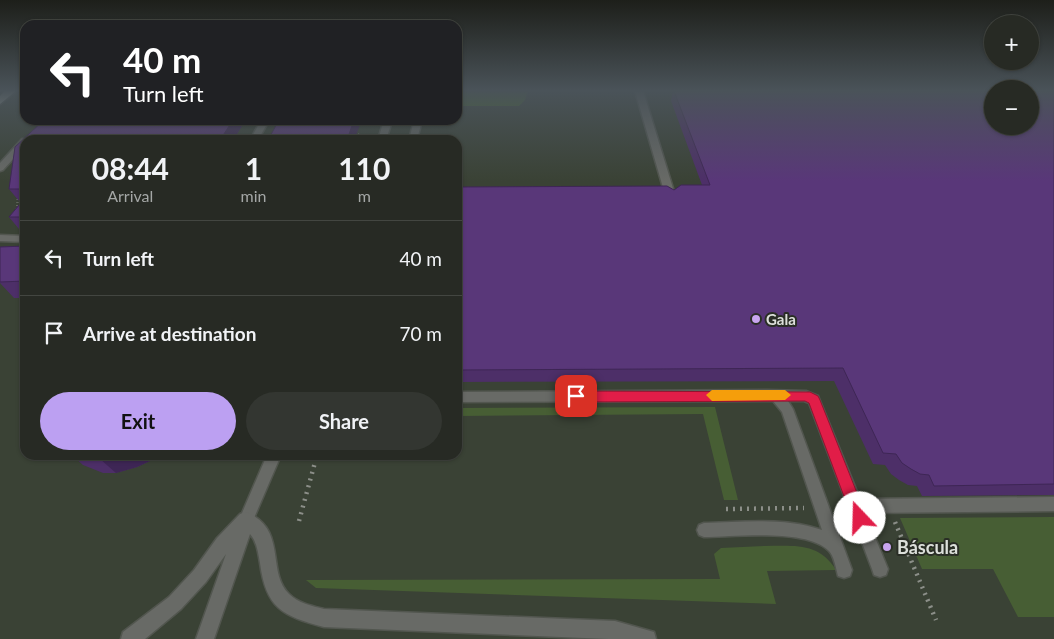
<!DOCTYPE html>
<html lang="en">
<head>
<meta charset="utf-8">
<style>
	body { margin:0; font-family:Lato,sans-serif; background:#333631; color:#f1f3f6; height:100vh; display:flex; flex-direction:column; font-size:19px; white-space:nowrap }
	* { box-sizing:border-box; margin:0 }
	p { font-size:16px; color:#a4a7a6 }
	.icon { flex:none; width:28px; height:28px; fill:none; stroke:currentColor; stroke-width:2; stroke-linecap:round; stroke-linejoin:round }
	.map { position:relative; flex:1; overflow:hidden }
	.drawer { position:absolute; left:20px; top:135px; width:442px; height:325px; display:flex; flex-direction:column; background:#272a24; border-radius:15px; box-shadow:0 1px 4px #0004,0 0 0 1px #434641 }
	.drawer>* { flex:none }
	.top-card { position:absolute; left:20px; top:20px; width:442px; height:105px; border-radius:15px; box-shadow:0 1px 4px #0004,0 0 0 1px #434641; background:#202124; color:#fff; overflow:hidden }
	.tools { position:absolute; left:984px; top:15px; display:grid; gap:10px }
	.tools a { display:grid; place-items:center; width:55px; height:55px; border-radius:50%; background:#272a24; box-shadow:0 1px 4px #0004,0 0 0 1px #434641; font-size:25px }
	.pin { position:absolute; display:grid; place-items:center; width:42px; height:42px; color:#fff; margin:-21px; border-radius:10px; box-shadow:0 2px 8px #0006 }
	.me { position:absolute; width:55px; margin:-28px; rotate:339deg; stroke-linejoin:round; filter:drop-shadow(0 0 4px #0008) }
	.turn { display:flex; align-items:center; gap:18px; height:105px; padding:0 20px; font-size:22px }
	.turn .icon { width:65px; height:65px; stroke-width:2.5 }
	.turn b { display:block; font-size:35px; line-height:42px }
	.eta { display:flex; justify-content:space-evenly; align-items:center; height:85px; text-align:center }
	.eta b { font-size:30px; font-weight:700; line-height:35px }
	.button { display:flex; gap:10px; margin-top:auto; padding:10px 20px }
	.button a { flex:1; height:58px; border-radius:30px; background:#bca0f2; color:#111; font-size:20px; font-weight:700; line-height:58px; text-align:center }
	.button a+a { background:#333631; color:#f1f3f6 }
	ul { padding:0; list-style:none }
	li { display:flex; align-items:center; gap:15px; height:75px; padding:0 20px; border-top:1px solid #434641 }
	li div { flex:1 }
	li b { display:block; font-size:19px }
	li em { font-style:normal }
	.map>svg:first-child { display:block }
</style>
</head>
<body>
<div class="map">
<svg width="1054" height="639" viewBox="0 0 1054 639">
	<rect width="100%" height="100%" fill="#343830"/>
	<path fill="#3a4235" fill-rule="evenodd" d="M0 91H25V120H458V91H992V126H1030L1054 91V639H0ZM25 140H458V455H25Z"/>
	<path fill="#475e34" d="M715 407 738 500H724L703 414 458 416V408Z
		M1054 517V617H1018L993 569H922L900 518Z
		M764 546C794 546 819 542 836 570L767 571 776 604 316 588 306 580 720 579 714 554 721 548Z"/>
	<path fill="#486e24" d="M458 91H528L525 100 519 106H458Z"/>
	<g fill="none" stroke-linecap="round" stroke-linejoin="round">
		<defs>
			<path id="lane" d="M635 91H643L676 198 674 200 671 201 666 198Z
				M223 120H298L299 121 295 123 267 124 258 140H250L259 124H223Z
				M340 120H392V121L386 140H378L383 123H340Z
				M414 120H422L417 140H409Z
				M22 139 28 140H25V146L3 170 0 171V163Z
				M0 235 25 236V242L0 241Z
				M768 390 806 391 818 396 860 499 1054 497V511L865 513 888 569 886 575 880 577 874 575 872 569 809 403 804 401H788L793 409 852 570 850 576 844 578 838 576C836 568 834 556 829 551 806 528 735 537 704 537L699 535 697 530 699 525 704 523C744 522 784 517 822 530L782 412 773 401 458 402V392Z
				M267 455H281L251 525 246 527 241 525 239 520Z"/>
			<path id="street" d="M246 512C288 529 266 572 289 594 298 603 312 606 324 609L615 621 654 632 656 639H608L324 627C282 616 266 608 260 563 258 552 257 542 250 534L214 639H196L226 554 206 582 181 609 145 639H121L123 632 169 597 194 570 217 538 240 514Z"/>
			<path id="highway" d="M5 91H16L0 104V96Z"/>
		</defs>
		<use href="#lane" stroke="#52564f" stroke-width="3"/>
		<use href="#street" stroke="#52564f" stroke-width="3"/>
		<use href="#highway" stroke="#52564f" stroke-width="3"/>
		<path stroke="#8c8f89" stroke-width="2.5" stroke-dasharray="0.5 2.5" stroke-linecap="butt" d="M357 140 360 132
			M17 209 18 196"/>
		<path stroke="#8c8f89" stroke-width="4.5" stroke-dasharray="2 5" stroke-linecap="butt" d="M726 509 804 508
			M299 521 317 455
			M895 522 936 620"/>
		<use href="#lane" fill="#686a66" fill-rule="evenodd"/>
		<use href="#street" fill="#686a66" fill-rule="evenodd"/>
		<use href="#highway" fill="#aaafa6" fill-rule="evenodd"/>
	</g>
	<path fill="#4d2f68" d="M673 91H1054V495L922 496 917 486 908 485 899 480 891 474 885 465 873 464 834 381 458 382V187L674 190 702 185 671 101Z
		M44 120H240L242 126 233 140H25V229H19L9 217 22 201H19L9 189 15 147Z
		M25 246V298H14L0 283V247Z
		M72 455H163L137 467 116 473H103L83 465Z"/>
	<path fill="#3e2655" d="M233 120H240L242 126 233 140H220Z
		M354 120H359L360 125 354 140H347Z
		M114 455H163L137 467 116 473 100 459Z"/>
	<path fill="#593779" stroke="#3e2655" d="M674 91H992V126H1030V91H1054V484L934 486 929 475 920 474 911 469 902 463 896 454 883 453 843 368 458 370V187L667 186 674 190 681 185H710Z
		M44 120H233L220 140H25V189H9L15 147Z
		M279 120H354L347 140H268Z
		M25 198V217H9Z
		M25 246V281L0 282V247Z
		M78 455H114L100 459 87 458Z"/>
	<linearGradient id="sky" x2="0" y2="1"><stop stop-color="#1d1f1a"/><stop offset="0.5" stop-color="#4a5359"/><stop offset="1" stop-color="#4a5359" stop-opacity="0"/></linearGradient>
	<rect width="1054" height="181" fill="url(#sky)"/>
	<path fill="#e11d48" stroke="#92132f" d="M576 391 810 392 818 396 820 400 867 518 865 523 860 525 854 523 809 403 805 401 576 402 570 396Z"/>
	<path fill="#f59e0b" d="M712 390H785L791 395 785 400 712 401 706 395Z"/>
	<g fill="#c8a5ef" stroke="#2a2e26" stroke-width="2">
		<circle cx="756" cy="319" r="5"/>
		<circle cx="887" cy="547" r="5"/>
	</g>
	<g text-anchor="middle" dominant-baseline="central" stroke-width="4" stroke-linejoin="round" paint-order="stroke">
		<g font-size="15" font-weight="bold" fill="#dde0db" stroke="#2a2e26" text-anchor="start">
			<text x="766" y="319">Gala</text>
		</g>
		<g font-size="18" font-weight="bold" fill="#dde0db" stroke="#2a2e26" text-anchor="start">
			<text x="897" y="547">Báscula</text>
		</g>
	</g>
</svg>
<div class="tools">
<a>+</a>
<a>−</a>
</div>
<div class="pin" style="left:576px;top:396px;background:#d93025"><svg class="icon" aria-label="arrive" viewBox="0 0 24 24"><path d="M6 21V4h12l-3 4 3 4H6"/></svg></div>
<svg class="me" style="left:860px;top:518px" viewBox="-20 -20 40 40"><circle r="19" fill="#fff"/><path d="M0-13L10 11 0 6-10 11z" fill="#e11d48"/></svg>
<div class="top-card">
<div class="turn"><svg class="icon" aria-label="left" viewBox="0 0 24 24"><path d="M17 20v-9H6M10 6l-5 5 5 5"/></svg><div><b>40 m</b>Turn left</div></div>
</div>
<section class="drawer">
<div class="eta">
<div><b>08:44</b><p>Arrival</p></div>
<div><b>1</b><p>min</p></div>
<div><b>110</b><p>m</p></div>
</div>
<ul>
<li><svg class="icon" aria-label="left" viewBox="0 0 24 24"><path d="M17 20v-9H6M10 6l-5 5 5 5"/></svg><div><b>Turn left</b></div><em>40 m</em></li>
<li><svg class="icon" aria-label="arrive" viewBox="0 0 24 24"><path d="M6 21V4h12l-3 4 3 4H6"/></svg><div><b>Arrive at destination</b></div><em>70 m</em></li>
</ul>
<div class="button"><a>Exit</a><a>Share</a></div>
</section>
</div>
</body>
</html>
